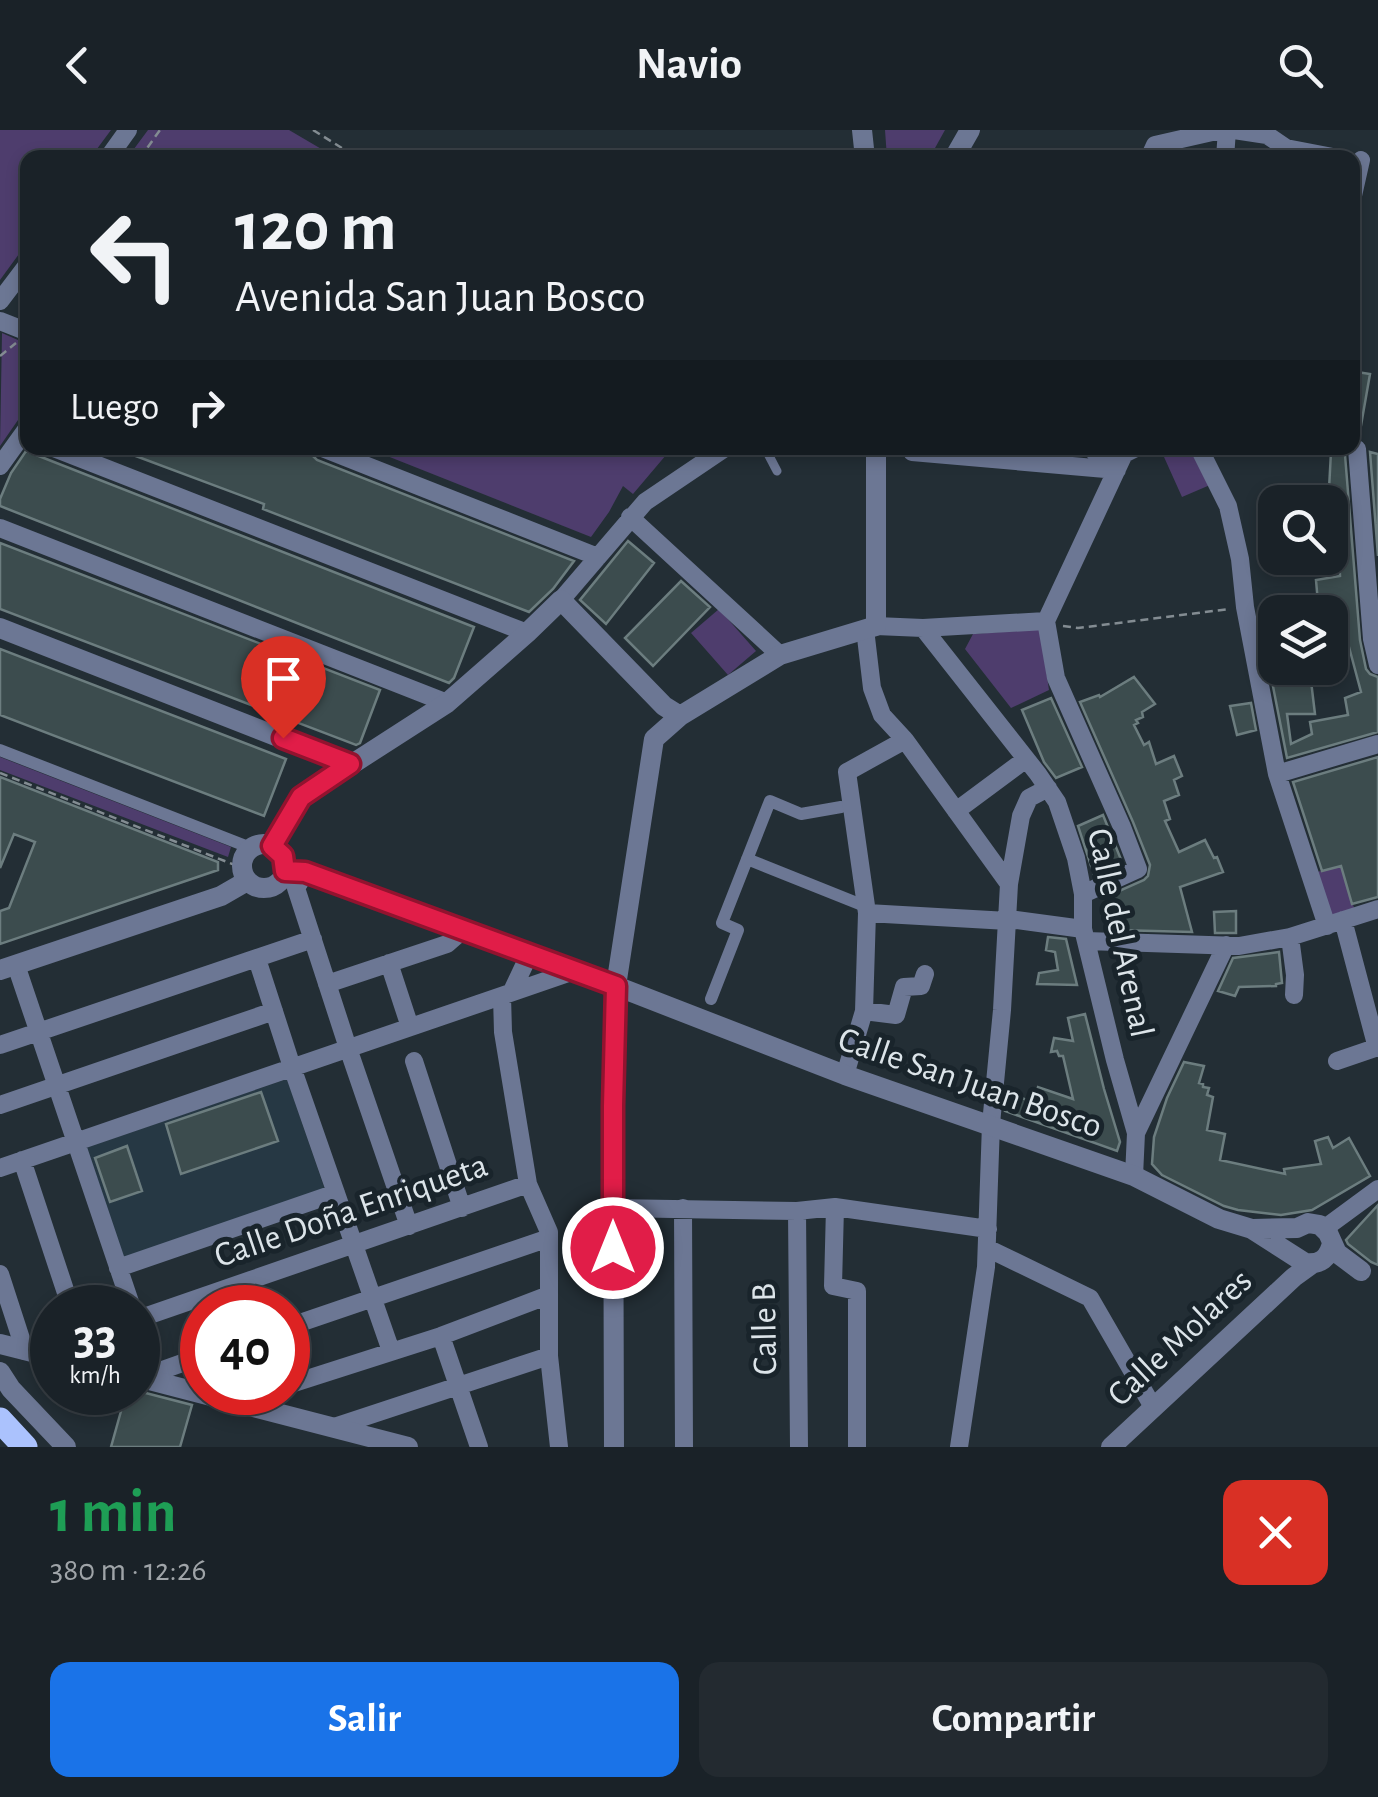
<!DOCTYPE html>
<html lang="es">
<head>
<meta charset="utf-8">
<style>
	body { margin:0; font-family:"Alegreya Sans",sans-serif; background:#232a30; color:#f1f3f6; height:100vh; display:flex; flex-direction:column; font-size:38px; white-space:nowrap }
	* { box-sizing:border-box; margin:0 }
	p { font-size:32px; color:#9fa4a8 }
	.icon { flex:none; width:55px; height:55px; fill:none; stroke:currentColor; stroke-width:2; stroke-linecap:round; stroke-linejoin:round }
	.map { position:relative; height:1317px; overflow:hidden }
	.details { display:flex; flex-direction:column; background:#1a2228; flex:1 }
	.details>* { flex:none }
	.hud { position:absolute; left:20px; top:20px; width:1340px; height:305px; border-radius:20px; box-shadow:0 5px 15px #0003,0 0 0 2px #383f45; background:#1a2228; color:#f1f3f6; overflow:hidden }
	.fabs { position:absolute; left:1258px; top:355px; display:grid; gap:20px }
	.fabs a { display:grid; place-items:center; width:90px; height:90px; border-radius:20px; background:#1a2228; box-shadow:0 5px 15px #0003,0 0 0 2px #383f45; font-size:50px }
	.speed { position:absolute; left:30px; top:1155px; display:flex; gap:20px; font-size:50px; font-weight:700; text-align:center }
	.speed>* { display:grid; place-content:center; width:130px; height:130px; border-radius:50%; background:#1a2228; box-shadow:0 5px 15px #0003,0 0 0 2px #383f45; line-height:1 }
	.speed small { font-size:25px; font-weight:400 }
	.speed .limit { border:15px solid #d22; background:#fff; color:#111 }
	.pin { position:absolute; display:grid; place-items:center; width:85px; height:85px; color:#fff; margin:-102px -42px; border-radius:50% 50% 50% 0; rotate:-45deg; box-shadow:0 0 10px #0007 }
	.pin .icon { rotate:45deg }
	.me { position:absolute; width:110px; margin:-55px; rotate:0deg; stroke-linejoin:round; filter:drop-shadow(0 0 8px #0008) }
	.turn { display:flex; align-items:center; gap:35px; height:210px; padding:0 50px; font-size:45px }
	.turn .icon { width:130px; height:130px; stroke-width:2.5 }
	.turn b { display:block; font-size:70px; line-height:85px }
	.then { display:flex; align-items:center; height:95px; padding:0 50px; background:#0003; gap:20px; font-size:38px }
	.round { display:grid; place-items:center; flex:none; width:105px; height:105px; border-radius:20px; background:#232a30 }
	.head { display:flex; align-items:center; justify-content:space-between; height:170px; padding:0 50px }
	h1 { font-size:60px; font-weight:600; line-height:75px; color:#1e9e55 }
	.cta { display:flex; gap:20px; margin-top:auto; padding:20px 50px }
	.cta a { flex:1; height:115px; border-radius:20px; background:#1a73e8; color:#fff; font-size:40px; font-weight:600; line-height:115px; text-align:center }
	.cta a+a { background:#232a30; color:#f1f3f6 }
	header { display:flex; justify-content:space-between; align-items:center; height:130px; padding:0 50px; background:#1a2228; font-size:45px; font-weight:600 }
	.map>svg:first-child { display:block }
</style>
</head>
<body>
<header><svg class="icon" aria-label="back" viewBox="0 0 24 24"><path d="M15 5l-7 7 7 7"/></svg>Navio<svg class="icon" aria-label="search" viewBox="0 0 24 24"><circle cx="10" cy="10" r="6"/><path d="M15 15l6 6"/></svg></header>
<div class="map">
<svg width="1378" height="1317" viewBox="0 0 1378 1317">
	<rect width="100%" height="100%" fill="#232e35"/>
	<path fill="#263844" d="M287 949 325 1060 119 1129 82 1019Z"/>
	<path fill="#4e3d6d" d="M0 0H111L91 27 28 28 27 113 0 150Z
		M148 0H289L335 27H128Z
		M885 0H945L930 27 887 28Z
		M2 203 27 214V277L0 316Z
		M367 318H366H672L633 364 623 356 609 382 591 407Z
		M1186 318H1193L1210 355 1182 367 1164 327Z
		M719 479 756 521 728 545 691 503Z
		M1040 499 1049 560 1011 578 965 519 973 504Z
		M0 627 231 717 228 727 0 640Z
		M1341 736 1355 781 1329 790 1313 743Z"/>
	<path fill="#3c4c4e" stroke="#6c7d7f" stroke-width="2.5" d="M1357 242 1370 244 1359 307 1352 308V257Z
		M117 319 294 318 311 324 317 330 574 431 553 459 529 482 263 379 264 374Z
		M26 321 474 497 454 548 449 553 0 376V369L11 343Z
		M1331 322 1345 325 1360 510 1366 539 1370 544 1378 547V602L1287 628 1269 536 1286 538 1289 554 1311 551 1315 584H1287L1291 614 1312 604 1310 592 1348 585 1345 568 1361 562 1349 517 1330 519V482H1326L1325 472 1318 473 1316 450 1340 446 1339 423H1333L1332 380H1330V372H1322L1321 359H1329Z
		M1370 322 1378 324V426Z
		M628 411 654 433 606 494 580 470Z
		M0 413 380 560 360 613 356 615 0 479Z
		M681 451 710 477 653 536 625 508Z
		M0 519 286 629 264 686 0 585Z
		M1134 547 1155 574 1142 582 1143 587 1136 590 1138 593 1134 595 1144 615 1149 612 1156 634 1174 626 1182 646 1174 650 1179 665 1164 671 1170 689 1165 691 1179 722 1205 710 1214 728 1217 727 1223 742 1180 757 1192 802 1116 800 1110 765 1144 750 1148 746 1150 735 1133 692 1080 572 1099 565 1100 567Z
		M1051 568 1082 637 1056 648 1044 632 1022 580Z
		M1251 573 1256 600 1237 605 1230 576Z
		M1378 627V767L1352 774 1341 736 1322 741 1293 652Z
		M0 647 218 732V740L0 814V781L9 778 35 712 14 704 0 738Z
		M1103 685 1122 732 1094 745 1078 696Z
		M1236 781V803H1215L1214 782Z
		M1048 807 1066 809 1077 855 1037 854 1039 843 1058 840 1055 822 1046 820Z
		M1279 822 1282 853 1276 854V856L1239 857 1235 866 1218 861 1233 828Z
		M1085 884 1104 959 1120 1012 1117 1021 1005 981 1007 963 1033 972 1038 957 1073 969 1063 926H1059L1057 921 1051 922 1054 908 1073 911 1068 888Z
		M1184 932 1204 936 1199 953 1203 954V957L1209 958 1207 965 1213 967 1207 1000 1225 1004 1220 1030 1285 1044 1284 1039 1321 1034 1315 1011 1328 1007 1333 1018 1349 1008 1370 1046 1312 1080 1281 1085 1238 1080 1224 1076 1162 1045 1152 1034 1154 1007 1167 968Z
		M261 962 278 1011 181 1044 166 994Z
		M127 1016 142 1061 110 1072 95 1028Z
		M1378 1075V1135L1371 1132 1348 1114 1346 1110Z
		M138 1261 192 1275 180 1317H111L123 1274 92 1266V1262Z"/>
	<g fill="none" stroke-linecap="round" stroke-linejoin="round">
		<path stroke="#838c92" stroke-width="2.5" stroke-dasharray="8 5" stroke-linecap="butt" d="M313 0 358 28
			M140 28 160 0
			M0 226 16 213
			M1063 496 1078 498 1229 479
			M0 643 235 735"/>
		<path stroke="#6c7794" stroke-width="9" d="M765 318 777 341"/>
		<path stroke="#6c7794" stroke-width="12" d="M0 620 251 718
			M747 729 867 777
			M711 869 738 800 722 793 770 671 801 684 841 677"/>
		<path stroke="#6c7794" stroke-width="18" d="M1234 0 1267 5 1286 18 1338 28
			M108 28 128 0
			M1149 28 1155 15 1221 0
			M1225 28 1227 0
			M1352 70 1361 30
			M0 171 28 134
			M0 191 28 202
			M54 318 527 503
			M322 318 598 427
			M912 318V322L1117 340
			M1090 318 1116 339
			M1199 318 1228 376 1240 429 1245 477 1277 644 1327 796
			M1357 319 1372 509 1378 535
			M0 336 28 297
			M630 387 780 525
			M0 398 447 573
			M561 470 645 372 725 318
			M876 496 923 498 1046 491
			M923 498 1038 644 1057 672 1076 728 1083 764V799L1115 930 1136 1003 1134 1046
			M865 499 872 558 882 585 905 610 1009 754
			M1277 644 1378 614
			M956 681 1026 629
			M305 743 296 758 348 918 409 1096
			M1083 764 1138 739 1122 697 1056 548 1046 491 1124 324 1136 318
			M867 783 1008 791 1016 790 1083 799
			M1343 790 1377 918
			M1290 807 1295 845 1294 865
			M1086 811 1239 816 1290 807 1378 779
			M257 829 292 937 391 1221
			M389 833 410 897
			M16 835 132 1178
			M327 854 447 814 463 800
			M512 861 529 825
			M502 866 503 902 528 1054 549 1102V1226L559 1317
			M864 881 896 885 904 857 921 856 925 844
			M0 915 313 809
			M414 931 462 1078
			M1337 931 1378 917
			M845 945 864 881 867 783 847 642 905 610
			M0 975 274 881
			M1136 1003 1226 815
			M22 1030 71 1178
			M0 1038 574 841
			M835 1077 833 1156 857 1161V1317
			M613 1078 797 1081 835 1077 988 1099
			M683 1078 684 1317
			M797 1081 799 1317
			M1325 1098 1378 1059
			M987 1118 1090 1168 1153 1277
			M118 1138 336 1063
			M0 1144 25 1221
			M138 1189 528 1054
			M288 1197 549 1108
			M441 1206 479 1317
			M140 1248 202 1226
			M288 1255 441 1206 549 1165
			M238 1272 266 1262
			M334 1297 549 1226
			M959 1317 986 1137 991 994 1002 880 1009 754 1021 686 1029 668 1048 658"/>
		<path stroke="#6c7794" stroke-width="20" d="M862 0 865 28
			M954 28 970 0
			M0 498 350 635
			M242 736a22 22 0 1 1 44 0a22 22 0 1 1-44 0Z
			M272 715 301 667 447 573 527 503 561 470 664 576 680 586
			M285 741 305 743 616 856 845 945 1134 1046 1219 1089 1252 1099 1305 1133C1320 1135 1329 1128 1332 1113
			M0 840 221 766 247 751
			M1253 1099 1297 1098 1308 1093 1320 1095 1328 1103 1337 1123 1361 1141
			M0 1214 52 1227
			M0 1242 11 1259 66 1317
			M138 1247 408 1317
			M614 1317 613 977 616 856 654 609 680 586 780 525 876 496V318
			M1111 1317 1294 1147 1312 1134"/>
		<path stroke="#abc2fd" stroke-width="25" d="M0 1290 25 1317"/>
	</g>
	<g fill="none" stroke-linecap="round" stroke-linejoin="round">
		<defs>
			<path id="route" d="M283 608 350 634 301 667 272 716 283 726 285 741 305 742 616 856 613 976V1118"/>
		</defs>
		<use href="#route" stroke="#92132f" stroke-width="25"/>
		<use href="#route" stroke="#e11d48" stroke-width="18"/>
	</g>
	<g text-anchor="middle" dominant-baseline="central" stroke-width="10" stroke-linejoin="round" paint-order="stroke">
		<g font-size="35" fill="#dce4e9" stroke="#19242b">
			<text transform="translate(1120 803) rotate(78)">Calle del Arenal</text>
			<text transform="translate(970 953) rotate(19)">Calle San Juan Bosco</text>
			<text transform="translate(351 1081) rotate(-19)">Calle Doña Enriqueta</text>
			<text transform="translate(765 1199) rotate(-91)">Calle B</text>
			<text transform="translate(1180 1208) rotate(-43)">Calle Molares</text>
		</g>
	</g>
</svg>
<div class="fabs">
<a><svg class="icon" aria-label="search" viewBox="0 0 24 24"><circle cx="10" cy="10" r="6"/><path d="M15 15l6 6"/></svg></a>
<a><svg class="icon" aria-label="layers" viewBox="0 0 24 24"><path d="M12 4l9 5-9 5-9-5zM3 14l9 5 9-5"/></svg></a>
</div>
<div class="speed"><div>33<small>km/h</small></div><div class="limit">40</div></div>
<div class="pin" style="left:283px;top:608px;background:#d93025"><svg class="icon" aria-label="arrive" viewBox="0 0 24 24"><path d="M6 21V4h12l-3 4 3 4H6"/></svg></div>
<svg class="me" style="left:613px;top:1118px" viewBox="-20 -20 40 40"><circle r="17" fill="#e11d48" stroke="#fff" stroke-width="3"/><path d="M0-11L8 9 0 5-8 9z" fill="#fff"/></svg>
<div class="hud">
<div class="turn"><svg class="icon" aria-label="left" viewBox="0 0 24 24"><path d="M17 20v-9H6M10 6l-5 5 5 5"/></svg><div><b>120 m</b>Avenida San Juan Bosco</div></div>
<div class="then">Luego<svg class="icon" aria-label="right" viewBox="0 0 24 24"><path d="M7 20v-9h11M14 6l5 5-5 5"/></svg></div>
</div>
</div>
<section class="details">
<div class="head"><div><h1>1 min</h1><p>380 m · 12:26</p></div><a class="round" style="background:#d93025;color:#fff"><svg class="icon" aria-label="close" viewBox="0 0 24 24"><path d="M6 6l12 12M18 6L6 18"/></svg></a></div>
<div class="cta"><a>Salir</a><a>Compartir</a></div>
</section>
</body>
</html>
